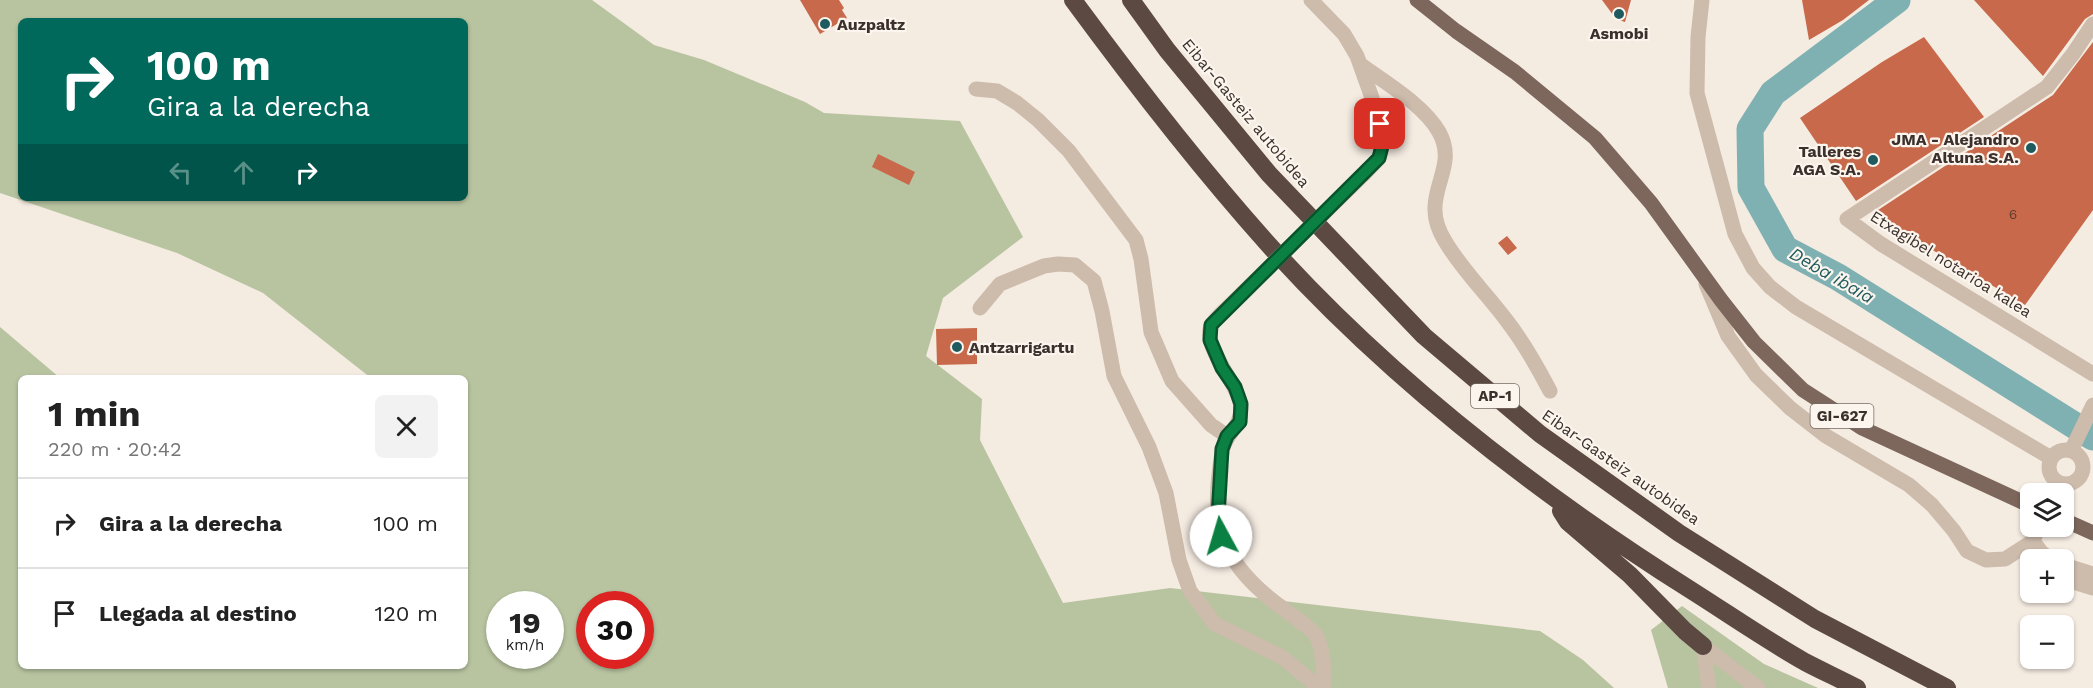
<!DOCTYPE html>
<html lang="es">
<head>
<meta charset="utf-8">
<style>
	body { margin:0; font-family:"Work Sans",sans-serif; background:#f2f2f2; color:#222; height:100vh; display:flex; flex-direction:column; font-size:22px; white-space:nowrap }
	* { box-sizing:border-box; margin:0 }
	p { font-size:20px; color:#767676 }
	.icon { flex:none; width:33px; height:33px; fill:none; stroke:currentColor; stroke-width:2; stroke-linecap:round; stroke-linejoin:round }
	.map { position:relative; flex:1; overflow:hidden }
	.sheet { position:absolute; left:18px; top:375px; width:450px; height:294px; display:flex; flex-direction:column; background:#fff; border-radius:9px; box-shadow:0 2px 4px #0004 }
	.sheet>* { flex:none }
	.hud { position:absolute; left:18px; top:18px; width:450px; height:183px; border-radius:9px; box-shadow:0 2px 4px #0004; background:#00695c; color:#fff; overflow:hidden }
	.buttons { position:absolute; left:2020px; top:483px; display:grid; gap:12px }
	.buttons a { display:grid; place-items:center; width:54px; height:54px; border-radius:9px; background:#fff; box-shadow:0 2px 4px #0004; font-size:30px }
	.speed { position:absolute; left:486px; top:591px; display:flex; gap:12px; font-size:30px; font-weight:700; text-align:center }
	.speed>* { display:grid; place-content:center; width:78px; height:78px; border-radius:50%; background:#fff; box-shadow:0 2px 4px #0004; line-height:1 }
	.speed small { font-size:15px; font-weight:400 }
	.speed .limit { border:9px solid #d22; background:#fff; color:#111 }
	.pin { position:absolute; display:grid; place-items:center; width:51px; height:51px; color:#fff; margin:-26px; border-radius:12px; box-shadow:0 3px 9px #0006 }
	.me { position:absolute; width:66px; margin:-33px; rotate:354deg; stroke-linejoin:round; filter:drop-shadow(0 0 4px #0008) }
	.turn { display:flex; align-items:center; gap:21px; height:126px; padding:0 30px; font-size:27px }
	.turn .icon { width:78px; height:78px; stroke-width:2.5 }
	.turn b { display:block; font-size:42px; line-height:51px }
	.lanes { display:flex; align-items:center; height:57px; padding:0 30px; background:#0003; justify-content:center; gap:30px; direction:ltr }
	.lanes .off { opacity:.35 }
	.round { display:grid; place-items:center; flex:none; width:63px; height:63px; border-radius:9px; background:#f2f2f2 }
	.overview { display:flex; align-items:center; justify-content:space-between; height:102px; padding:0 30px }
	h1 { font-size:36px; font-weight:700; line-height:45px }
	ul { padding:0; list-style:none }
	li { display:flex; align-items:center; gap:18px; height:90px; padding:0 30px; border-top:2px solid #e0e0e0 }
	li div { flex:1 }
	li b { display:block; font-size:22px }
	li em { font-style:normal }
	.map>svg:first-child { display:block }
</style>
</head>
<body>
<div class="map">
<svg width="2093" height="688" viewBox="0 0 2093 688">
	<rect width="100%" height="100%" fill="#f4ebe1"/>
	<path fill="#b8c4a0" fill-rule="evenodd" d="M0 0H592L654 45 704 60 805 102 824 113 960 121 1023 237 943 298 926 356 982 399 980 440 1063 603 1170 588 1540 631 1583 660 1614 688H0V327L60 378H21V666H465V378H371L263 293 177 253 0 193ZM21 21H465V198H21ZM500 604H550V656H500ZM590 604H640V656H590Z
		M1682 606 1764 664 1818 688H1668L1651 630Z"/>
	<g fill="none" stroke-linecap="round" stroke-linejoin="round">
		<path stroke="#7fb0b2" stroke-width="27" d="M1897 0 1773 93 1750 129 1751 188 1785 249 1838 277 2093 437"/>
	</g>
	<path fill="#c8694b" d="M800 0H839L844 8 842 10 847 18 820 34Z
		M1602 0H1631L1625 22 1616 19Z
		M1802 0H1869L1843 20 1809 40Z
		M1974 0H2093V14L2085 19 2043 76Z
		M1924 37 1984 117 1856 201 1800 118 1882 62Z
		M2093 42V210L2025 305 1872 214 2053 95Z
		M878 154 915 172 909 185 872 167Z
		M1507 236 1517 248 1508 255 1498 243Z
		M977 328V364L937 365 936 329Z"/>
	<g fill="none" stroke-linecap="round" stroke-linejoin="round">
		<path stroke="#cdbbac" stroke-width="15" d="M1311 0 1344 34 1357 56 1376 109 1384 138 1379 158 1364 174
			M1702 0 1698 37 1697 93 1735 234 1753 268 1770 287 1796 307 2051 458
			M2093 24 2073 54 2047 87 1847 219 1881 244 2093 374
			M1360 64C1384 82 1424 105 1439 132 1461 171 1416 195 1445 241 1462 270 1487 294 1507 321 1524 343 1537 366 1550 391
			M976 89 997 91 1017 103 1038 120 1069 151 1136 240 1141 259 1151 332 1172 381 1211 425 1227 436
			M1706 284 1728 336 1756 375 1790 408 1826 436 1909 485 1932 505 1954 531 1967 551 1986 560 2005 559 2033 541 2039 526
			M1228 307C1223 312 1216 318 1212 324 1200 344 1236 381 1240 402 1245 426 1225 432 1222 452 1211 520 1217 557 1273 601 1287 612 1303 622 1316 635 1324 651 1324 670 1323 688
			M980 308 1000 284 1044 266 1058 264 1075 265 1094 281 1102 311 1114 376 1149 447 1166 493 1179 560 1190 591 1215 624 1282 657 1310 680 1316 688
			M2049 467a17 17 0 1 1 34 0a17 17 0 1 1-34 0Z
			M2071 451 2093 405
			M2033 541 2042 553 2052 560
			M2031 565 2033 541
			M2064 565 2093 574
			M2064 579 2093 588
			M1703 646 1758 688
			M1703 646 1709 688"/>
		<path stroke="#7d675c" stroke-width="15" d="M1417 0 1456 31 1515 72 1595 138 1651 203 1721 300 1754 342 1803 390 1862 428 2031 506
			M2064 520 2093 533"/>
		<path stroke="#5c4a42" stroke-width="18" d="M1073 0C1134 83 1199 167 1268 244 1392 382 1541 496 1697 594 1733 617 1768 641 1805 662 1822 671 1840 679 1857 688
			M1131 0 1167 50 1269 174 1424 336 1540 434 1679 533 1815 619 1947 688
			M1561 511 1568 522 1630 575 1685 631 1703 646"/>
		<path stroke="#cdbbac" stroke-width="15" d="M1228 307 1364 174"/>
	</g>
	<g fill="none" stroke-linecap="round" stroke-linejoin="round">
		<defs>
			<path id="route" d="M1221 536 1218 517 1222 449 1227 436 1240 422 1241 404 1235 387 1222 368 1210 340 1211 325 1379 158 1384 138 1380 124"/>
		</defs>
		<use href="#route" stroke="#07532c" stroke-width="15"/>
		<use href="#route" stroke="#0b8043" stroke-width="10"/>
	</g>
	<g fill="#1f5a5e" stroke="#fbf5ee" stroke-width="2">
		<circle cx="1619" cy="14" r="6"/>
		<circle cx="825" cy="24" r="6"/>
		<circle cx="2031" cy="148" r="6"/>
		<circle cx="1873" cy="160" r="6"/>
		<circle cx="957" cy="347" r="6"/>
	</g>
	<g text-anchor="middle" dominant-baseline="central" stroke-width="4.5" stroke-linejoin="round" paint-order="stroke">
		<g font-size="14" fill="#5e3e33">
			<text x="2013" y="214">6</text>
		</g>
		<g fill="#fbf5ee" stroke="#756b66" stroke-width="1.5">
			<rect x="1471" y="384" width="48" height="24" rx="4.5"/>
			<rect x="1810.5" y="404" width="63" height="24" rx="4.5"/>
		</g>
		<g font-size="15" font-weight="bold" fill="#3b302b">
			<text x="1495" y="396">AP-1</text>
			<text x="1842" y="416">GI-627</text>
		</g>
		<g font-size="16" font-weight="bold" fill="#3b302b" stroke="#fbf5ee" text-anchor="start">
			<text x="837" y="24">Auzpaltz</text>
			<text x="1619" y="33" text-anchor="middle">Asmobi</text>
			<text x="2019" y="139" text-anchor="end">JMA - Alejandro<tspan x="2019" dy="18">Altuna S.A.</tspan></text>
			<text x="1861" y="151" text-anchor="end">Talleres<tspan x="1861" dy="18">AGA S.A.</tspan></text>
			<text x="969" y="347">Antzarrigartu</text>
		</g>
		<g font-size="16" fill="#3b302b" stroke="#fbf5ee">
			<text transform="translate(1246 113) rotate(50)">Eibar-Gasteiz autobidea</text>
			<text transform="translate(1951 264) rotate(32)">Etxagibel notarioa kalea</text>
			<text transform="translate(1621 467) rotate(35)">Eibar-Gasteiz autobidea</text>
		</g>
		<g font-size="18" font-style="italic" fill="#1f5a5e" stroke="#fbf5ee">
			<text transform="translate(1832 275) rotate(30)">Deba ibaia</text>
		</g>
	</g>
</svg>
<div class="buttons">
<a><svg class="icon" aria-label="layers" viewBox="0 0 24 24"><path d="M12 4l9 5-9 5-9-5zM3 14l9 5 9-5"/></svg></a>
<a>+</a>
<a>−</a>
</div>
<div class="speed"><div>19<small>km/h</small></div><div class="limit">30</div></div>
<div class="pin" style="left:1380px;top:124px;background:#d93025"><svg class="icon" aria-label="arrive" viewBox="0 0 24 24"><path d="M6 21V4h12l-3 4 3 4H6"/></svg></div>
<svg class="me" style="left:1221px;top:536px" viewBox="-20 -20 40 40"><circle r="19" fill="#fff"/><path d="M0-13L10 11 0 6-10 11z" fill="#0b8043"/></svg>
<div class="hud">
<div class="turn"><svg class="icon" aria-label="right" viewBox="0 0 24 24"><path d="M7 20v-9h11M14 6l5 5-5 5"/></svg><div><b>100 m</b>Gira a la derecha</div></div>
<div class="lanes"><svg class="icon off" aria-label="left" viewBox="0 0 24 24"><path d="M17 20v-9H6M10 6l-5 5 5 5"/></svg><svg class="icon off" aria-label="ahead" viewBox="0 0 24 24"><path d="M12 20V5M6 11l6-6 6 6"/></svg><svg class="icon" aria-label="right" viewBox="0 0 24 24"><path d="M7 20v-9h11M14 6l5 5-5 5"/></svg></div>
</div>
<section class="sheet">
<div class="overview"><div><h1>1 min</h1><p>220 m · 20:42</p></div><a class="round"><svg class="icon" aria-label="close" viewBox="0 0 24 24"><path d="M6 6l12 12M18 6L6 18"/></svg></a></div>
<ul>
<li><svg class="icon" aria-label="right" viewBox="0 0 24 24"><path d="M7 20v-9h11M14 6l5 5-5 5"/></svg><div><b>Gira a la derecha</b></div><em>100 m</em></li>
<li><svg class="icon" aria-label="arrive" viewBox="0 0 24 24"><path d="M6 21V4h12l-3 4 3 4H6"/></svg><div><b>Llegada al destino</b></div><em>120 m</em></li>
</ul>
</section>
</div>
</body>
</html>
